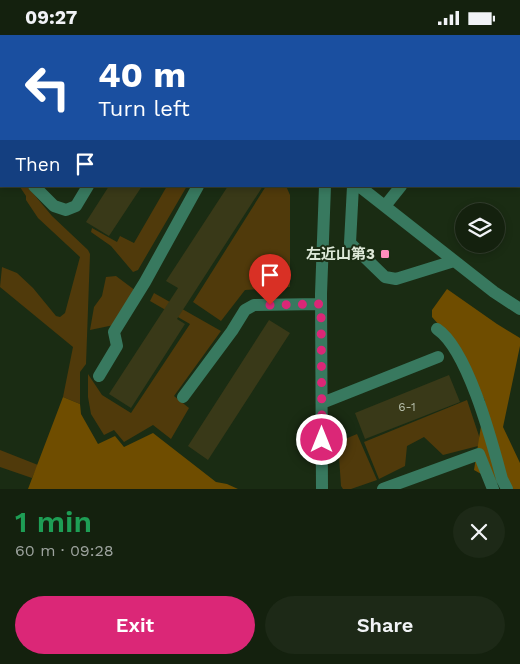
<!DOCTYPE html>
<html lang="en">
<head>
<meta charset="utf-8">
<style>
	body { margin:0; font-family:"Work Sans","Noto Sans JP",sans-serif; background:#1d2917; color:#f1f3f6; height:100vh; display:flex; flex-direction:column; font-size:19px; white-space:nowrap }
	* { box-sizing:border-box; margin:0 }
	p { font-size:16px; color:#9da39e }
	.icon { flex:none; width:28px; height:28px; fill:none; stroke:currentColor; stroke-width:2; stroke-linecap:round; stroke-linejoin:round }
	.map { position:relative; height:454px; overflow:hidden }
	.sheet { display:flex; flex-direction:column; background:#14210e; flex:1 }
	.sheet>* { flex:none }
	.banner { position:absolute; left:0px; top:0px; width:520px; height:152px; box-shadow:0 2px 8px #0003,0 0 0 1px #333e2e; background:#1a4fa0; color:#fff; overflow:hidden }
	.controls { position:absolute; left:455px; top:168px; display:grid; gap:10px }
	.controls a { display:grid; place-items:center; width:50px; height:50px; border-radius:50%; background:#14210e; box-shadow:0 2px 8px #0003,0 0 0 1px #333e2e; font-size:25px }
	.pin { position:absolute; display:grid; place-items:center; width:42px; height:42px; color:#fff; margin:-51px -21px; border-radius:50% 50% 50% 0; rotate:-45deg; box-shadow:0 0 5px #0007 }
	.pin .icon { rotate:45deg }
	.me { position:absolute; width:55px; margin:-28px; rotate:0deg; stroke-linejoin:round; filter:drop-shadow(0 0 4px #0008) }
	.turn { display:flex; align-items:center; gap:18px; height:105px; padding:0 15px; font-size:22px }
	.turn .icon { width:65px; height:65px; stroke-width:2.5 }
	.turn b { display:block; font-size:35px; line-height:42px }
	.then { display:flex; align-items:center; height:48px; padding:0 15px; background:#0003; gap:10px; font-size:19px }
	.round { display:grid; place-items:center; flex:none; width:52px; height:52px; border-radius:26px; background:#1d2917 }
	.overview { display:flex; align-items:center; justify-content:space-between; height:85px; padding:0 15px }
	h1 { font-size:30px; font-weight:600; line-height:38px; color:#1e9e55 }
	.primary-button { display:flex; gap:10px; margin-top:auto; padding:10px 15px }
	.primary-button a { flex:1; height:58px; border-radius:30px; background:#db2777; color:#fff; font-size:20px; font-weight:600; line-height:58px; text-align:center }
	.primary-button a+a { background:#1d2917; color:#f1f3f6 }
	.status { display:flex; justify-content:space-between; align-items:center; height:35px; padding:0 25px; background:#14210e; direction:ltr }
	.status svg { height:14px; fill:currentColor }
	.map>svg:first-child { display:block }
</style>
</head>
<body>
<div class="status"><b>09:27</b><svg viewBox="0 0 49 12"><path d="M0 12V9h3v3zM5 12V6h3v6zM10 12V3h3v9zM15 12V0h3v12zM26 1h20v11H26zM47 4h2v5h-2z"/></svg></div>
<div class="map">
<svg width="520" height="454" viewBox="0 0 520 454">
	<rect width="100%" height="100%" fill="#1a2c13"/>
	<path fill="#503a0b" d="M27 151 52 181 88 215 90 219 86 329 80 337V369L63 362 73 312 0 252 2 232 17 238 33 253 56 281 60 282 65 278 80 222 38 183 26 165V161L20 152Z
		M167 151H187L138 235 133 237 111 211 91 197 92 193 117 207 120 201 134 208Z
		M266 151H286L290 160V252L245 255 221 286 193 267Z
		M116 241 136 256 114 290 90 295 94 272 102 261 106 242Z
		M154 258 221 296 174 361 189 373 171 404 153 390 124 407 114 395 104 400 91 379 88 362V339L102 360 131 378 190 289 150 266Z
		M467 365 482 410 443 420 424 402 407 411 405 431 379 444 364 407Z
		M357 399 377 445 351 454H343L341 451 338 407Z
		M0 415 38 430 32 443 0 432Z"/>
	<path fill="#6f4d00" d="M447 254 497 289 520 303V311L503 392 520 428V454H501L499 449 474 435 485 366 461 315 432 282V275Z
		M63 362 80 369 81 379 98 409 115 401 124 412 153 398 216 447 227 449 238 454H28Z"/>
	<path fill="#393918" d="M109 151H142L109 201 86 187Z
		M228 151H263L177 284 185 289 131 373 109 359 178 253 166 246Z
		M269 285 290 298 208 425 188 411Z
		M449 340 460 367 365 404 355 378Z"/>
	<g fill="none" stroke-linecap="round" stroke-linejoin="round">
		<path stroke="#38795f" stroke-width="12" d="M191 0 192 1
			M321 0V1
			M402 1 404 0
			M519 56 520 55
			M0 119 1 118
			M34 151 54 171 66 175 76 171 88 151
			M353 151 350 208 385 242 396 244 454 226
			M359 151 494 257 520 274
			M385 171 401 151
			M437 294C468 315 492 407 502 444L507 454
			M99 341 117 311 114 297 145 247 198 151
			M183 362 232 296 245 275 254 270 321 269
			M322 368 438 322
			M322 454 321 259 325 151
			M383 454 479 419 493 454"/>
	</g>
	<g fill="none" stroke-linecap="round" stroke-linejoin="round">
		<path stroke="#db2777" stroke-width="9" stroke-dasharray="0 16.2" d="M270 270 321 269 322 405"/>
	</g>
	<rect fill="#fe8ebc" stroke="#1a2c13" stroke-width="2" x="380" y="214" width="10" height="10" rx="2.5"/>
	<g text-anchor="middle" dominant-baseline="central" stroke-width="4" stroke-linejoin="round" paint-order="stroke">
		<g font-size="12" fill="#b4bca8">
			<text x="407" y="372">6-1</text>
		</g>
		<g font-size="15" font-weight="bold" fill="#dde8d8" stroke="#1a2c13" text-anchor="end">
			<text x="375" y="219">左近山第3</text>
		</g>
	</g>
</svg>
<div class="controls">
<a><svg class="icon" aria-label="layers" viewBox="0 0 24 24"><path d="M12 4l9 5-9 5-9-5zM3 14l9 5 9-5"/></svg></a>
</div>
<div class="pin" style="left:270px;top:270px;background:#d93025"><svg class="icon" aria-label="arrive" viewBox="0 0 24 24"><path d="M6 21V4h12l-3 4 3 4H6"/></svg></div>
<svg class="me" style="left:322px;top:405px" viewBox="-20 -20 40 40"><circle r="17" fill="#db2777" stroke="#fff" stroke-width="3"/><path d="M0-11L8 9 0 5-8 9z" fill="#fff"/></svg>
<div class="banner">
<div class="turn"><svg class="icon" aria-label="left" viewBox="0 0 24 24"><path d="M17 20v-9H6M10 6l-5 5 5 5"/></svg><div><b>40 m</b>Turn left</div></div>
<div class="then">Then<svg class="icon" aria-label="arrive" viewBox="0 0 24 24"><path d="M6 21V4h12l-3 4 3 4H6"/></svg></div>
</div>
</div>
<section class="sheet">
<div class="overview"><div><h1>1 min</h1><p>60 m · 09:28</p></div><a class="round"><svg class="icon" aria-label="close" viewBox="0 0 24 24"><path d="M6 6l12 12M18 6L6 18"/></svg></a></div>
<div class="primary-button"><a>Exit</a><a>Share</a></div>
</section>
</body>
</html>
